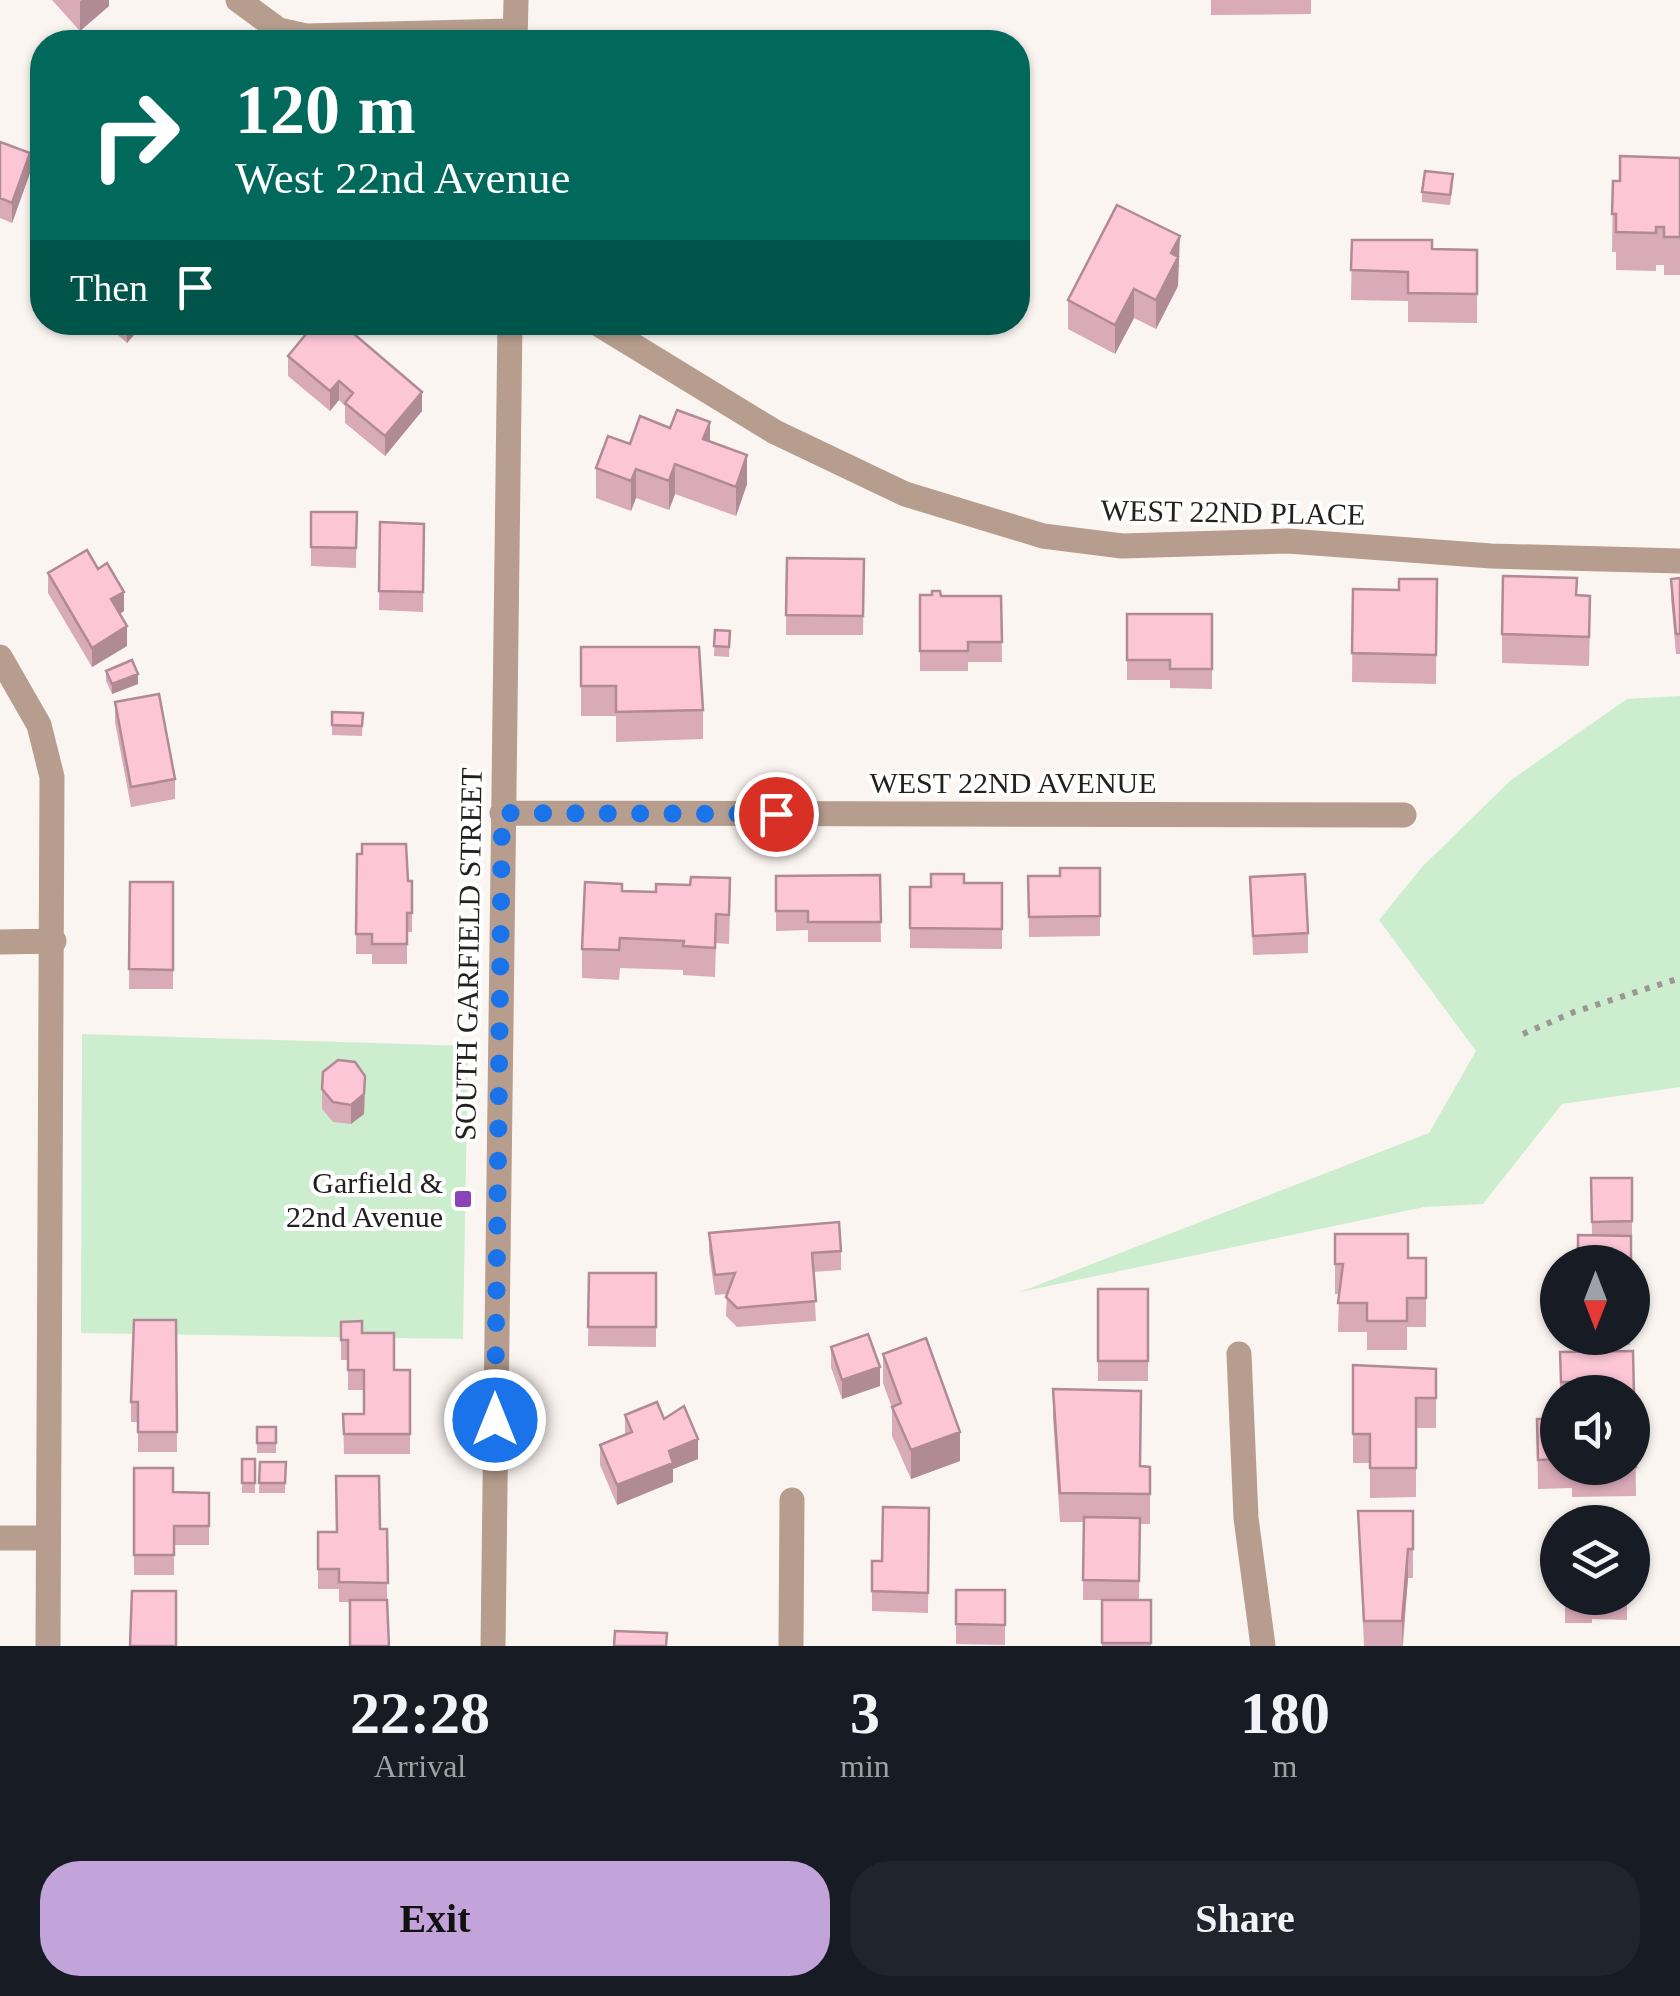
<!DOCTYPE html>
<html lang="en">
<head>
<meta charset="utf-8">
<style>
	body { margin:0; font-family:"Times New Roman",serif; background:#20242c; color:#f1f3f6; height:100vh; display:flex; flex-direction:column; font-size:38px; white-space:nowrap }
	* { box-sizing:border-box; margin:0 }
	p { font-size:32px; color:#9ea1a6 }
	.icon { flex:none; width:55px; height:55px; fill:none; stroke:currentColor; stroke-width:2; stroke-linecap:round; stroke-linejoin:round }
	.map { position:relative; height:1646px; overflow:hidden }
	.sheet { display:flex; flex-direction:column; background:#171b24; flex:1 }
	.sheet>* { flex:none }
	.top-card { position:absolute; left:30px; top:30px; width:1000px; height:305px; border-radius:40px; box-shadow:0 2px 8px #0004; background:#00695c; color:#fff; overflow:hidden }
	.needle { width:65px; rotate:180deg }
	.controls { position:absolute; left:1540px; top:1245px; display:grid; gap:20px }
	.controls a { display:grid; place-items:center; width:110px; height:110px; border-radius:50%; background:#171b24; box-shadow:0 2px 8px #0004; font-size:50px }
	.pin { position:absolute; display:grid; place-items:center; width:85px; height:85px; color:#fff; margin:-42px; border:5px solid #fff; border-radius:50%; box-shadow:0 2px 10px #0007 }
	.me { position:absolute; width:110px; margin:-55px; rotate:0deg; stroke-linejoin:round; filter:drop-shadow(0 0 8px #0008) }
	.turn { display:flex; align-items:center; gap:35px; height:210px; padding:0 40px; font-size:45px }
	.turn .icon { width:130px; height:130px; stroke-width:2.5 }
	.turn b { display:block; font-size:70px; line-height:85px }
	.then { display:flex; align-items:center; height:95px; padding:0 40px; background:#0003; gap:20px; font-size:38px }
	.eta { display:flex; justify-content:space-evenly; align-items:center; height:170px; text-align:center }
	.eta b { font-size:60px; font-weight:700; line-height:70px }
	.primary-button { display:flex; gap:20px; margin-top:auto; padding:20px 40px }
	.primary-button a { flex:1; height:115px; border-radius:40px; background:#c3a4da; color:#111; font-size:40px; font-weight:700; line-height:115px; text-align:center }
	.primary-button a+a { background:#20242c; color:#f1f3f6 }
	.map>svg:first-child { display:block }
</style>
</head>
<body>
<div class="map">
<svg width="1680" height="1646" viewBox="0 0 1680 1646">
	<rect width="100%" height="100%" fill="#fbf5f1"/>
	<path fill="#ccedce" d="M1680 696V1087L1562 1104 1483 1204 1424 1207 1020 1292 1429 1133 1476 1051 1379 920 1422 867 1511 780 1627 699Z
		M82 1034 468 1046 463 1339 81 1333Z"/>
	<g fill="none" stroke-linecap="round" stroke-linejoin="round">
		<path stroke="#9b9793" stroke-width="6" stroke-dasharray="5 8" stroke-linecap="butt" d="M1523 1034 1574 1012 1680 978"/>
		<path stroke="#b69d8e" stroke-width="25" d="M238 0 279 30 306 36 515 31
			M515 42 516 0
			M595 322 775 432 905 494 1043 536 1122 546 1288 541 1491 556 1680 561
			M0 657 39 725 52 777 48 1646
			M502 813 1404 815
			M0 942 54 941
			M1239 1354 1246 1518 1263 1646
			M0 1538H48
			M493 1646 510 322
			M791 1646 792 1500"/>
	</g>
	<path fill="#d9aab8" d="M52 0H109V6L80 31Z
		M1211 0H1311V14L1211 15Z
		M0 142 30 173 12 223 0 218Z
		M1680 158V275H1664V265H1656V271L1616 270V252H1612L1613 181H1620Z
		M1453 184 1450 205 1422 202V192Z
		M1352 240 1432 249 1477 250V323L1408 322V301L1351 300Z
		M1180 265 1178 268V286L1156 329 1134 318 1115 354 1068 329V300Z
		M103 322H145L127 343Z
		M288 356 422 411 385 456 345 423V406L339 400 330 411 288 376Z
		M710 441 747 484 736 516 675 494 669 510 636 498 631 511 596 498V468L630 444Z
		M311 512H357L356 568 311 566Z
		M380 522 424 524 423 612 379 610Z
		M787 558 864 559 863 635H786Z
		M48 573 124 611 120 614 127 646 92 667 48 593Z
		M1680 578V654H1676L1671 598V579Z
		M1437 579 1436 684 1352 682 1353 589 1399 590Z
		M920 595 1001 596 1002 662H968V671H920Z
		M1577 595 1590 625 1589 666 1502 663V634Z
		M1127 614H1212V689L1170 688V680H1127Z
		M715 630 730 631 729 657 714 656Z
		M581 647 703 710V739L616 742V716H581Z
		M106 671 138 684 112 694 106 681Z
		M115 702 175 779V799L131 807 115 722Z
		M332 712 363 713 362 736 332 735Z
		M357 854 408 881H412V932H407V964H372V954H356Z
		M1100 868V936L1029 937 1028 876H1060Z
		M880 875 881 942H808V930L776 931V876Z
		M1250 877 1308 933V953L1253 955Z
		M130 882H173V989H129Z
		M964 883H1002V949L910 948V887H931Z
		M622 891 730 908 729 944 716 943 715 977 683 975V970L620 968 619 980 582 978V949Z
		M322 1089 365 1096 364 1114 351 1124 333 1122 322 1109Z
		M1591 1178H1632V1241L1592 1235Z
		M709 1233 841 1251V1270L813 1272 816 1321 737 1327 726 1316 727 1294 715 1295 709 1252Z
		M1335 1234 1408 1258H1426V1327H1407V1350H1367V1332H1338L1339 1294H1335Z
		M589 1273H656V1347L588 1346Z
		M1098 1289H1148V1381H1098Z
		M176 1320 177 1452H138V1422H131V1402Z
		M341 1322 362 1333 394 1370H410V1454H344L343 1414H364V1390H348V1360H341Z
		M1577 1338H1630V1345H1577Z
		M831 1347 880 1386 842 1399 831 1367Z
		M1633 1351 1634 1424H1632V1392H1560V1352Z
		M883 1354 960 1461 911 1479 892 1436V1408L883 1383Z
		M1353 1365 1436 1369V1428H1416V1497L1370 1498V1463H1353Z
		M1053 1389 1141 1466 1150 1496V1524H1140L1139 1600H1151V1646H1102V1600H1083L1084 1522H1060L1053 1418Z
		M625 1415 664 1419 698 1459 673 1469V1482L617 1505 600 1465V1445L625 1435Z
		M1537 1419H1558V1468H1632L1635 1426 1636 1496 1572 1497V1488L1538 1489Z
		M257 1427H276V1453H257Z
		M242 1459H255V1493H242Z
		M260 1462H286L285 1493H259Z
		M134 1468 173 1492 209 1493V1545H174V1575H134Z
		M929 1508 928 1613 872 1611V1561H882Z
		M1358 1511H1413V1578H1408L1403 1646H1364Z
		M387 1529V1603L339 1602V1589H318V1532Z
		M956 1590H1005V1645L956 1644Z
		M1565 1598H1627V1620L1592 1619V1623H1565Z"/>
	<path fill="#b08b96" d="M82 0H109V6L80 31V2Z
		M30 153V173L12 223V203Z
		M1180 236 1178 286 1156 329V300L1171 253Z
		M1134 289V318L1115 354V325Z
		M127 322H145L127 343Z
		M339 381V400L330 411V391Z
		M422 392V411L385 456V436Z
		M710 422V451L703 439Z
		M747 455V484L736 516V487Z
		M675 464V494L669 510V481Z
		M636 469V498L631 511V481Z
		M124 592V611L111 619V599Z
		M127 626V646L92 667V648Z
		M138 674V684L112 694V684Z
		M365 1076 364 1114 351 1124V1105Z
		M880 1367V1386L842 1399V1380Z
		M960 1432V1461L911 1479V1450Z
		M698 1439V1459L673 1469V1482L617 1505V1485L669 1451Z
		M1408 1549V1578L1402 1646V1621Z"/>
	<path fill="#fcc6d6" stroke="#b08b96" stroke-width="2.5" d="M0 142 30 153 12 203 0 198Z
		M1620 156 1680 158V237H1664V227H1656V233L1616 232V214H1612L1613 181H1620Z
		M1425 171 1453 174 1450 195 1422 192Z
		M1117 205 1180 236 1171 253 1178 257 1156 300 1134 289 1115 325 1068 300Z
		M1352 240H1432V249L1477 250V294L1408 293V272L1351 270Z
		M316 322H340L422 392 385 436 345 403 353 393 339 381 330 391 288 356Z
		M677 410 710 422 703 439 747 455 736 487 675 464 669 481 636 469 631 481 596 468 608 436 630 444 640 416 670 428Z
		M311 512H357L356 548 311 547Z
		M380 522 424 524 423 592 379 591Z
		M87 550 98 569 107 563 124 592 111 599 127 626 92 648 48 573Z
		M787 558 864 559 863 616 786 615Z
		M1503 576 1577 578 1576 595 1590 596 1589 637 1502 634Z
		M1680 578V634H1676L1671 579Z
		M1399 579H1437L1436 655 1352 653 1353 589 1399 590Z
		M932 591H940L941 596H1001L1002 642H968V651H920V595H932Z
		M1127 614H1212V669H1170V660H1127Z
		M715 630 730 631 729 647 714 646Z
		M581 647H699L703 710 616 712V686H581Z
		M132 660 138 674 112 684 106 671Z
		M159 694 175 779 131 787 115 702Z
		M332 712 363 713 362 726 332 725Z
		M362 844H406L408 881H412V913H407V944H372V934H356L357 854H362Z
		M1060 868H1100V916L1029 917 1028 876H1060Z
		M931 874H964V883H1002V929L910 928V887H931Z
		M1305 874 1308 933 1253 936 1250 877Z
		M880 875 881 922H808V911H776V876Z
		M691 877 730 878 729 915 716 914 715 948 683 946 684 941 620 938 619 950 582 949 585 882 622 884V891L656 892V884L690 885Z
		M130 882H173V970L129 969Z
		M338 1060 355 1062 365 1076 364 1094 351 1105 333 1102 322 1089 323 1072Z
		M1591 1178H1632V1221L1592 1222Z
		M839 1222 841 1251 812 1253 816 1301 737 1308 726 1297 735 1273 715 1275 709 1233Z
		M1335 1234H1408V1258H1426V1298H1407V1321H1367V1303H1338L1343 1264H1335Z
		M1578 1235 1631 1236V1262H1578Z
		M589 1273H656V1327H588Z
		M1098 1289H1148V1361H1098Z
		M134 1320H176L177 1432H138V1402H131Z
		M362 1321V1333H394V1370H410V1434H344L343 1414H364V1370H348V1340H341V1322Z
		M868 1334 880 1367 842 1380 831 1347Z
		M926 1338 960 1432 911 1450 892 1407 901 1403 883 1354Z
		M1633 1351 1634 1395 1632 1392H1573V1382H1561L1560 1352Z
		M1353 1365 1436 1369V1398H1416V1468H1370V1434H1353Z
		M1053 1389 1141 1391 1140 1466 1150 1467V1494L1060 1493Z
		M657 1402 664 1419 684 1406 698 1439 669 1451 673 1463 617 1485 600 1445 632 1432 625 1415Z
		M1537 1419H1558V1459L1538 1460Z
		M1632 1426H1635L1636 1467H1632Z
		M257 1427H276V1443H257Z
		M242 1459H255V1483H242Z
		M260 1462H286L285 1483H259Z
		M134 1468H173V1492L209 1493V1526H174V1555H134Z
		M336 1476H379L380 1529H387L388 1583 339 1582V1569H318V1532H337Z
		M883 1507 929 1508 928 1593 872 1591V1561H882Z
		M1358 1511H1413V1549H1408L1402 1621H1364Z
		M1084 1517 1140 1518 1139 1581 1083 1580Z
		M956 1590H1005V1625L956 1624Z
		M132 1591H176V1646H130Z
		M1565 1598H1627V1600L1592 1599V1604H1565Z
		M350 1600H387L389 1646H350Z
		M1102 1600H1151V1643H1102Z
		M615 1631 667 1633 666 1646H614Z"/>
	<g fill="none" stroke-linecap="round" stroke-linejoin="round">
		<path stroke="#1a73e8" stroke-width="18" stroke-dasharray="0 32.4" d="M495 1420 502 813 776 814"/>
	</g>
	<rect fill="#8a44b7" stroke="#fff" stroke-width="4" x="453" y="1189" width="20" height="20" rx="5"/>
	<g text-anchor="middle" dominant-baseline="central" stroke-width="8" stroke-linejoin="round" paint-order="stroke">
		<g font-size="30" fill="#23211f" stroke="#fff">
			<text transform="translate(1233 512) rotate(1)">WEST 22ND PLACE</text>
			<text x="1013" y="782">WEST 22ND AVENUE</text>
			<text transform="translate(468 954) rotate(-89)">SOUTH GARFIELD STREET</text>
		</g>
		<g font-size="30" fill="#23211f" stroke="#fff" text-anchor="end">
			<text x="443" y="1182">Garfield &amp;<tspan x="443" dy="34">22nd Avenue</tspan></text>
		</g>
	</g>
</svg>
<div class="controls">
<a><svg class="needle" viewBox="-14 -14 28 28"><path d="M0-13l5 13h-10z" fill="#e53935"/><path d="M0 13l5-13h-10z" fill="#9ea1a6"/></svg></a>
<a><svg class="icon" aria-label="sound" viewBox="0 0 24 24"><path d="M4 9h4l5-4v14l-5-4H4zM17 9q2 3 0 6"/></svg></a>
<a><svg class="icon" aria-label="layers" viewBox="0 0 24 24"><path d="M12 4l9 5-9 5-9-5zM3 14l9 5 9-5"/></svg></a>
</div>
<div class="pin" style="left:776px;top:814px;background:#d93025"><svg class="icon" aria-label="arrive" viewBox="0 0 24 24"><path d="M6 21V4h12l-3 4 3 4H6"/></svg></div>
<svg class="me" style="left:495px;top:1420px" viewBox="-20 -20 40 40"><circle r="17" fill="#1a73e8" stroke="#fff" stroke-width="3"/><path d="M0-11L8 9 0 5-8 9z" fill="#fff"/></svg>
<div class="top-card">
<div class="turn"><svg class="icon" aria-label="right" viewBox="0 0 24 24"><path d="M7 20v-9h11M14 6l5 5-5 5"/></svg><div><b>120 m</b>West 22nd Avenue</div></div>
<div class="then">Then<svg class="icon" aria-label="arrive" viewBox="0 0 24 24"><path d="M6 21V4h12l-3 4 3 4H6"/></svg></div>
</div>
</div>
<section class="sheet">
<div class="eta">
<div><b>22:28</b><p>Arrival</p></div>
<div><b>3</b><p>min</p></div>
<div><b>180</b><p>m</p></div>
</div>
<div class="primary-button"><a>Exit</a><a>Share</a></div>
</section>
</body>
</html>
